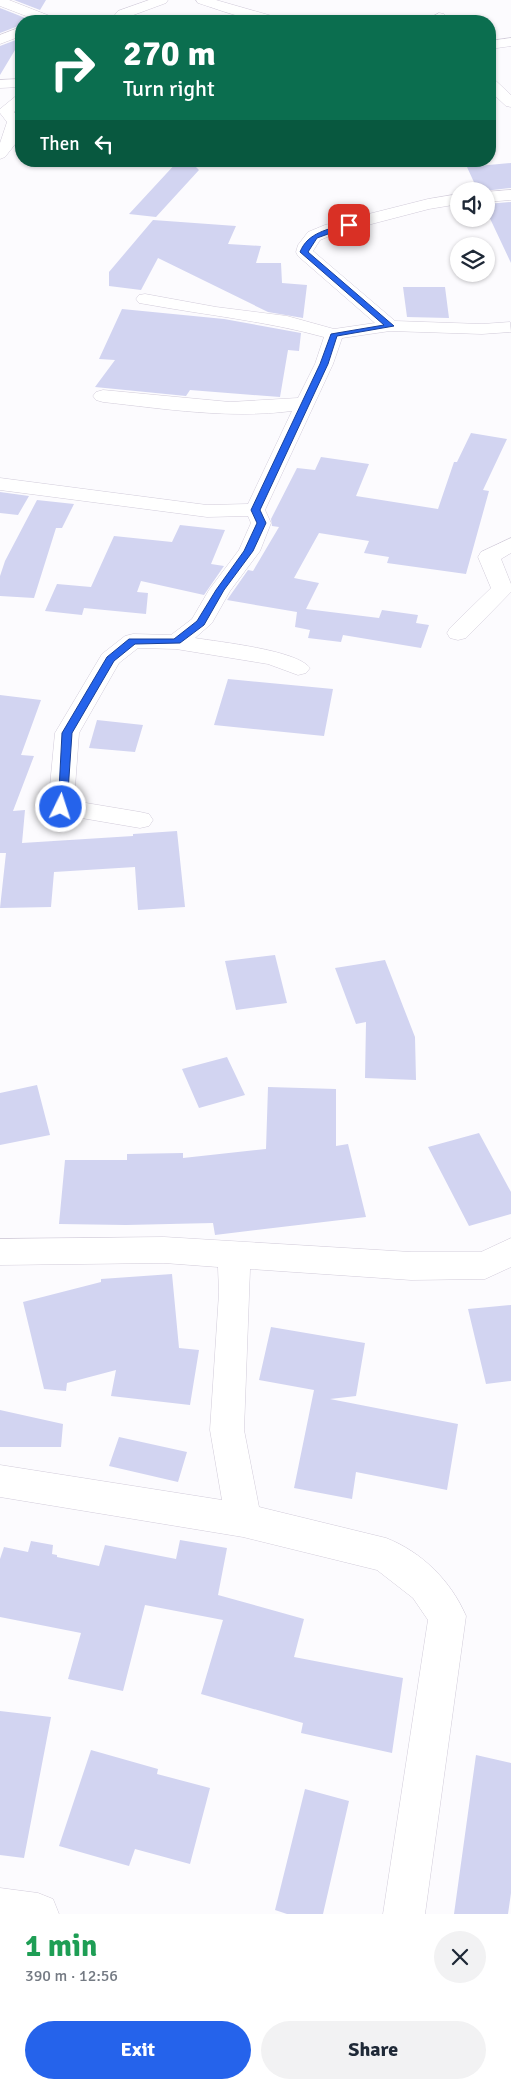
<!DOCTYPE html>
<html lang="en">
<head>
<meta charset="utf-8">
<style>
	body { margin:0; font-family:Signika,sans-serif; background:#f2f2f3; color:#1f2937; height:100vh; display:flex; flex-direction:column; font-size:19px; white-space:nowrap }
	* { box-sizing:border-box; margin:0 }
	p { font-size:16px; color:#747a83 }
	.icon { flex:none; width:28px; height:28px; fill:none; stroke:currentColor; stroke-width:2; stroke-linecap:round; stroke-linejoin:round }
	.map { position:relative; height:1914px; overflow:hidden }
	.drawer { display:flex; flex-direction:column; background:#fff; flex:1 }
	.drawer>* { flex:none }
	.guide { position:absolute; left:15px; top:15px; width:481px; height:152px; border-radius:20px; box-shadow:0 1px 4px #0004; background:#0b6e4f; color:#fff; overflow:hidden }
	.fabs { position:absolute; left:450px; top:182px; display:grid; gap:10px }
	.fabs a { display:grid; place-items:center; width:45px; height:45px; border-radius:50%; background:#fff; box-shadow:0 1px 4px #0004; font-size:25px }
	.pin { position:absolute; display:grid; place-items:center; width:42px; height:42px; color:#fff; margin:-21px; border-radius:10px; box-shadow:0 2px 8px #0006 }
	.me { position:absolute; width:55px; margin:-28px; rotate:4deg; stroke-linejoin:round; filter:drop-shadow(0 0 4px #0008) }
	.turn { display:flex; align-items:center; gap:18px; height:105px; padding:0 25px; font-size:22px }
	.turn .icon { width:65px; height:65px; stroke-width:2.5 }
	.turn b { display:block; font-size:35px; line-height:42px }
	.then { display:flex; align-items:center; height:48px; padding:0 25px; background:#0003; gap:10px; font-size:19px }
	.round { display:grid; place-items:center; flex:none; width:52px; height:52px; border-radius:26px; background:#f2f2f3 }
	.summary { display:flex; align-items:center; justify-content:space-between; height:85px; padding:0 25px }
	h1 { font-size:30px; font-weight:700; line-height:38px; color:#1e9e55 }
	.button { display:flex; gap:10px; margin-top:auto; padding:10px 25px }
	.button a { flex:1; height:58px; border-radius:30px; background:#2563eb; color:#fff; font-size:20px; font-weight:700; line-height:58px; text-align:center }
	.button a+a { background:#f2f2f3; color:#1f2937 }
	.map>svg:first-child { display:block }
</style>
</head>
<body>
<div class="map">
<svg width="511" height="1914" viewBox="0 0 511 1914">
	<rect width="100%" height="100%" fill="#fcfbfe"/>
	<path fill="#d2d4f1" d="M14 0H46L40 10Z
		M0 8 33 21H21V25L0 33Z
		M21 38V40L0 75V46Z
		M178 161H190L199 170 156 217 129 214Z
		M511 163V188L484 191H478L467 167Z
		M511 202V263L486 210V204Z
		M153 220 236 226 228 244 261 246 256 263H281L282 283 307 285 303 318 268 312 158 258 141 290 109 286V272Z
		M403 287H445L449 318 407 317Z
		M122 309 224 319 301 333 299 351 288 350 280 397 190 390 186 396 95 387 115 360 99 359Z
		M471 433 507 439 483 490 489 491 466 574 387 563 389 557 364 553 369 541 319 533 294 578 319 583 306 609 379 618 382 610 418 615 416 623 429 625 421 648 343 635 341 642 308 638 310 630 295 627 297 612 227 600 248 570 253 571 279 527 272 526 271 519 297 468 315 470 321 457 369 464 356 496 438 509 454 462H457Z
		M0 492 29 496 18 515 0 513Z
		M37 500 74 504 62 528H56L34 598 0 596V576L5 561Z
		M180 525 225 530 211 564 224 566 204 595 141 581 137 592 148 593 146 614 84 608 82 615 45 611 57 584 91 587 114 536 172 542Z
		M228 679 333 689 324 736 214 725Z
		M0 695 41 700 21 755 34 756 13 811 25 810 22 843 133 836V834L177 831 185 907 138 910 135 867 54 872 51 907 0 908 6 853H0Z
		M97 720 143 725 135 752 89 748Z
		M275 955 287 1003 236 1010 225 961Z
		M385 960 415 1037 416 1080 365 1078 366 1022 356 1024 335 968Z
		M227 1057 245 1095 199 1108 182 1069Z
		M37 1085 50 1135 0 1145V1093Z
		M268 1087 336 1089V1146L348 1144 366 1217 215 1235 213 1223 126 1225 59 1224 65 1160H127V1154L183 1153V1158L266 1149Z
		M479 1133 511 1192V1214L469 1226 428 1147Z
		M172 1274 179 1348 199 1350 190 1405 111 1396 116 1370 67 1383 66 1391 44 1389 23 1302 101 1282V1279Z
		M511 1305V1381L486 1384 468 1309Z
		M271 1327 365 1343 356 1396 330 1399 458 1424 447 1490 356 1472 352 1499 294 1488 314 1390 259 1380Z
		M0 1410 63 1424 61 1447H0Z
		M119 1437 187 1452 178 1482 109 1466Z
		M180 1540 227 1548 218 1595 304 1619 294 1657 403 1678 392 1753 301 1733 303 1723 201 1694 223 1620 145 1605 123 1691 68 1679 81 1633 0 1617V1559L4 1547 28 1552 31 1541 53 1545 52 1554 57 1555V1557L99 1566 105 1545 176 1559Z
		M0 1711 51 1717 24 1858 0 1855Z
		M91 1750 158 1769 157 1774 210 1788 190 1864 135 1849 129 1866 59 1846Z
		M476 1755 511 1763V1893L508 1914H454Z
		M305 1789 349 1801 323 1914H287L275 1910Z"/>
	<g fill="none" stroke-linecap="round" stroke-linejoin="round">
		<defs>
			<path id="street" d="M0 0H9L55 18 57 21H39L0 6Z
				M149 0H168L166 3 128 17 124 21H110L118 11Z
				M196 0H216L279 18 281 21C252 23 226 12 198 3Z
				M439 13 444 14 450 21H436L432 17Z
				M21 27V36L0 44V35Z
				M511 38V46L490 49V41Z
				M21 79V87L0 88V80Z
				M490 79 495 80 511 95V107L506 106 490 91Z
				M21 95V106L14 112 21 120 16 143 5 157 0 159V143L7 122 0 113V109L16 96Z
				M511 190V200L486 202V192Z
				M459 194V204L429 209 337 233 320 240 313 251 395 321 482 324 510 322 511 332 482 334 390 331 342 338 333 364 265 510 271 523 260 551 230 591 212 623 195 638C219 642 297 650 310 668L306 673 298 675 268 664 176 649 138 648 119 663 79 733 74 801 140 812 149 814 153 820 149 826 140 828 52 813 48 807 55 733 102 654 125 636 133 634 171 635 192 619 209 590 239 550 251 523 248 516 207 517 0 490V478L207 505 248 504 292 411C229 419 166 409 103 402L96 400 93 396 96 392 103 390 230 402 298 398 315 364 324 337C266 321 205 315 145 304L139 303 136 299 139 295 145 294 216 307 287 316 334 329 375 323 298 256 296 252 298 245 308 232 325 225 428 199Z
				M511 538V553L501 559 511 584V592L466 638 458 640 450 638 447 633 450 628 491 588 478 557 481 552Z
				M164 1237 411 1252H481L511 1238V1267L485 1279 411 1280 250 1269 244 1430 259 1507 386 1538C422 1552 451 1581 466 1616L425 1914H383L428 1620 413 1598 377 1570 243 1537 0 1497V1465L222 1500 210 1430 219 1293 218 1267 164 1263 0 1265V1239Z
				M0 1888 38 1893 53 1899 59 1914H0Z"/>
		</defs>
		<use href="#street" stroke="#d2ccda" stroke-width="1"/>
		<use href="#street" fill="#fff" fill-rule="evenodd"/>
	</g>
	<path fill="#2563eb" stroke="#184099" d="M347 223 353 225 317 238 308 252 394 326 337 336 328 364 260 510 266 523 253 551 224 590 204 625 180 643 135 644 114 661 72 733 67 807 61 811 58 810 62 733 107 657 129 639H174L197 621 216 590 244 551 257 523 251 510 320 364 331 334 384 325 300 252C308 232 328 230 347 223Z"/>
</svg>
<div class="fabs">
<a><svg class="icon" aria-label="sound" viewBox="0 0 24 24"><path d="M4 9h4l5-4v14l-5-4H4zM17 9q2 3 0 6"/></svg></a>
<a><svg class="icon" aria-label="layers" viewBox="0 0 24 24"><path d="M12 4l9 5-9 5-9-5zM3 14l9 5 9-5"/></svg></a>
</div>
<div class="pin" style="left:349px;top:225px;background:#d93025"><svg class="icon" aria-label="arrive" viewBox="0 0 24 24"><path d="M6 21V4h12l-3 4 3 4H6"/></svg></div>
<svg class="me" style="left:61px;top:807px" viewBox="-20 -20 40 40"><circle r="17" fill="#2563eb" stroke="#fff" stroke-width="3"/><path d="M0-11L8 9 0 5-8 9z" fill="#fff"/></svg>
<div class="guide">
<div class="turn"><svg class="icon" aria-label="right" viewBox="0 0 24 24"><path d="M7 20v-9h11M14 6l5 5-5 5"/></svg><div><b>270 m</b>Turn right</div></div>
<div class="then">Then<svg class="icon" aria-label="left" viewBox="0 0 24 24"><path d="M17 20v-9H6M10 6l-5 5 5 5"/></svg></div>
</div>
</div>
<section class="drawer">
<div class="summary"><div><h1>1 min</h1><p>390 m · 12:56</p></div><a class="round"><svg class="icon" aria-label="close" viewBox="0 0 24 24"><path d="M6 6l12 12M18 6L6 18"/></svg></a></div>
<div class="button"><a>Exit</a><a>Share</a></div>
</section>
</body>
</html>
